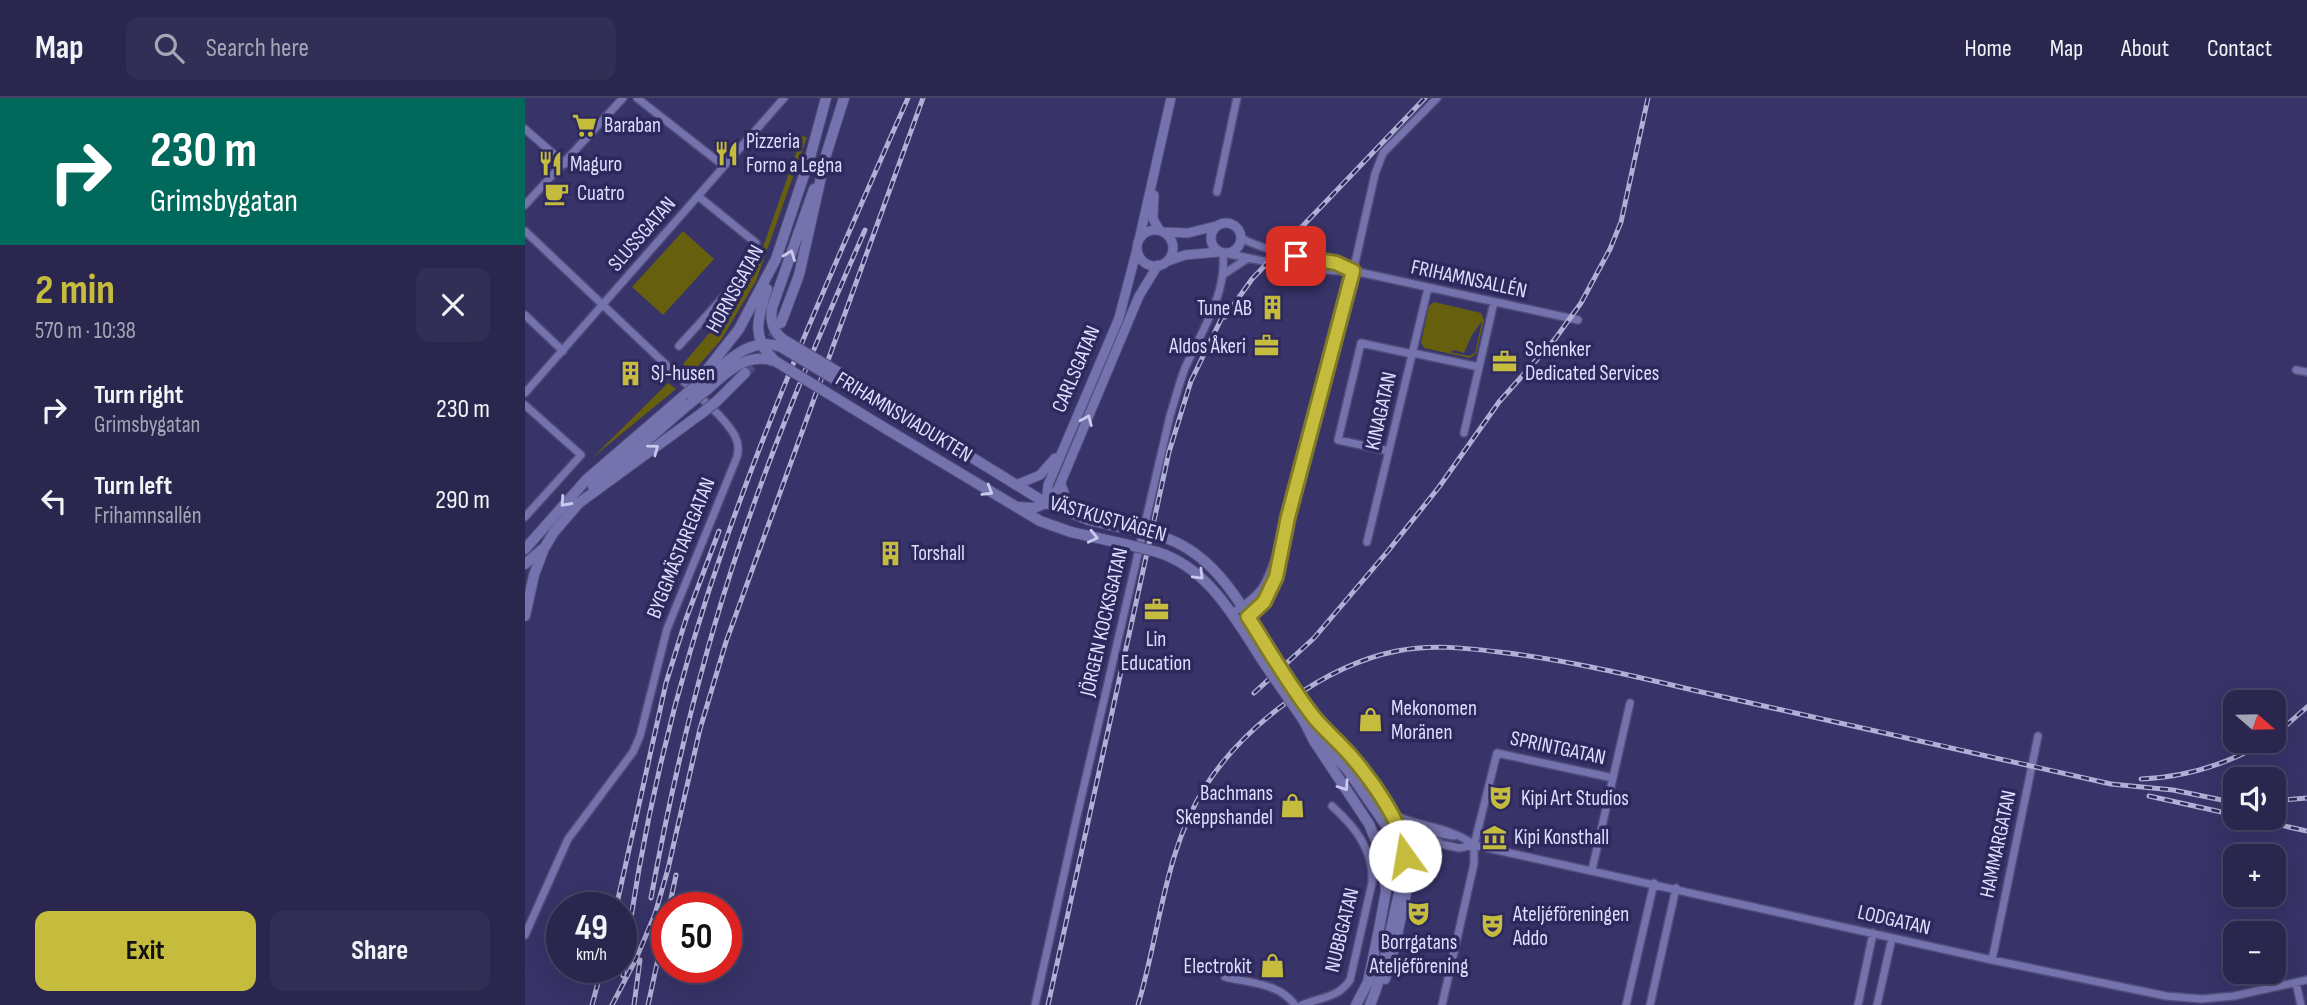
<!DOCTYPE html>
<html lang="en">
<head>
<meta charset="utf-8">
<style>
	body { margin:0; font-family:"Sofia Sans Condensed",sans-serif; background:#322e55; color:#f1f3f6; height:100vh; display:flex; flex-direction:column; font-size:26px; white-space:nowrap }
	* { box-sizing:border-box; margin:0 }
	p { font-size:23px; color:#a5a5b6 }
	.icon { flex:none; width:38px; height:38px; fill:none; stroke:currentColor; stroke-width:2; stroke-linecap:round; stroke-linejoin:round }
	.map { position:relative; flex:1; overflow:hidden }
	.details { display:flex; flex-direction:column; background:#2a264e; width:525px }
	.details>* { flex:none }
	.hud { background:#00695c; color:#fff; overflow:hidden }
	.needle { width:46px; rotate:110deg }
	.controls { position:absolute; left:1698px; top:592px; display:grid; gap:14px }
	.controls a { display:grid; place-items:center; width:63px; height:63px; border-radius:14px; background:#2a264e; box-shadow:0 7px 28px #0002,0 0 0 2px #464366; font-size:35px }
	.speed { position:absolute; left:21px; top:794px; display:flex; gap:14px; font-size:35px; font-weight:700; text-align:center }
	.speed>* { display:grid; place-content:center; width:91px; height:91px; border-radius:50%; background:#2a264e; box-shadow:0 7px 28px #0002,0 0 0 2px #464366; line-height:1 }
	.speed small { font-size:18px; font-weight:400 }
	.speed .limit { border:10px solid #d22; background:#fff; color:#111 }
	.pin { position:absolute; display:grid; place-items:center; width:60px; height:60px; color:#fff; margin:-30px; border-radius:14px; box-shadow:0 4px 10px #0006 }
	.me { position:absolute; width:77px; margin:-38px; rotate:347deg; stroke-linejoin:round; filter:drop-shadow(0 0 5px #0008) }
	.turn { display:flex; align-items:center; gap:24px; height:147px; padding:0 35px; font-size:32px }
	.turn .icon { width:91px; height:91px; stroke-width:2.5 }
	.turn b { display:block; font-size:49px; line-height:60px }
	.round { display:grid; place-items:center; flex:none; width:74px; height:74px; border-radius:14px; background:#322e55 }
	.head { display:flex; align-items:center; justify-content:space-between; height:119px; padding:0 35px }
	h1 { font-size:42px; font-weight:700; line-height:52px; color:#c5bc3d }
	.button { display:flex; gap:14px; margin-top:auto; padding:14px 35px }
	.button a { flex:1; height:80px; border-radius:14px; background:#c5bc3d; color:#111; font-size:28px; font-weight:700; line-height:80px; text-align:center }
	.button a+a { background:#322e55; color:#f1f3f6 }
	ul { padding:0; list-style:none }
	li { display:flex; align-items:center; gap:21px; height:91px; padding:0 35px }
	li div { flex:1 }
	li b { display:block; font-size:26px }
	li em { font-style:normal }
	header { display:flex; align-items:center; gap:42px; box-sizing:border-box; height:98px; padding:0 35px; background:#2a264e; border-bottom:2px solid #464366 }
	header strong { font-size:33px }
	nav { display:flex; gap:38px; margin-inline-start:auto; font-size:24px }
	.search { width:490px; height:63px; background:#322e55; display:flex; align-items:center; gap:18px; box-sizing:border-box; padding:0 24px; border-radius:14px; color:#a5a5b6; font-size:26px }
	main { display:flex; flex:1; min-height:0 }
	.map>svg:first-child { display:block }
</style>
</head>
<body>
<header>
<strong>Map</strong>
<div class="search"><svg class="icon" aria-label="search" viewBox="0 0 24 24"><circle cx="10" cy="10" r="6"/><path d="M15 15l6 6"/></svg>Search here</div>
<nav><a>Home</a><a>Map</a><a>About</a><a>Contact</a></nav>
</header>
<main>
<section class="details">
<div class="hud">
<div class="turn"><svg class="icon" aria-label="right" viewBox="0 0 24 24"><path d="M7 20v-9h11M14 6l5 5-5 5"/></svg><div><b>230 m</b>Grimsbygatan</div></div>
</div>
<div class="head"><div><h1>2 min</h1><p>570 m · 10:38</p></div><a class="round"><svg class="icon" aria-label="close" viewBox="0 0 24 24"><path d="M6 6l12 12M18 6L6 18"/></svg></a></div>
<ul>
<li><svg class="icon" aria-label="right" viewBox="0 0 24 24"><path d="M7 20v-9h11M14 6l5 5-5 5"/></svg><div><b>Turn right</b><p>Grimsbygatan</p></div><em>230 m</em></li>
<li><svg class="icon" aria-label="left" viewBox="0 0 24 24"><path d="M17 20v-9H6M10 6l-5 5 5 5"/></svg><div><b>Turn left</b><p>Frihamnsallén</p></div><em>290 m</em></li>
</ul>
<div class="button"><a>Exit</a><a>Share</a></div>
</section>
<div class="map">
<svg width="1782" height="907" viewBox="0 0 1782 907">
	<rect width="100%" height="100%" fill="#383368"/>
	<path fill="#66600e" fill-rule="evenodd" d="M277 38 282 39 231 183 196 242 167 275 158 266 193 225 198 229 204 222 197 214 222 183 232 166Z
		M158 133 189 161 138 217 107 189Z
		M909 204 956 215 959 222 951 256 945 260 899 250 896 245 904 208ZM957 223 950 255 944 258 925 254 930 252 939 255 947 237Z
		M143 285 151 291 67 360Z"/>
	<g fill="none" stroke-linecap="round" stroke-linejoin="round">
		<path stroke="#514d7f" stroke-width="10" stroke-dasharray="10 5" stroke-linecap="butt" d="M220 275 237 257 254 228"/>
		<defs>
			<path id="minor" d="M112 0 199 68
				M0 31 40 66
				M692 94 712 0
				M0 107 98 0
				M0 133 194 317C205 330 217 341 212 359L142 531 115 638 108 654 43 741 0 837
				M716 140C752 159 792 157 829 173L1053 222
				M704 156C743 164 784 173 824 173
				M699 176 723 160
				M0 217 38 253
				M154 248C174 225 227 173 231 145L173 98
				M888 255 954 269
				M1771 272 1782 274
				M0 295 259 0
				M0 307 56 357 0 419
				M939 335 969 204
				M864 353 813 342 836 245 887 256
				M842 444 903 190
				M706 516C737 496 740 490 752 455
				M713 526 739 504 751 479 763 419 819 214 850 76 858 55 912 0
				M869 717C896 729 925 729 949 747
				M877 738 934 750 949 747 1467 862 1641 898 1677 901 1709 898 1782 882
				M877 738 894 732 929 738
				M1067 772 1105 605
				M1467 862 1513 638
				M700 879C725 885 754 885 770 907
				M1771 885 1776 907
				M510 907 552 718 645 318C650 302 654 286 660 270 676 234 702 196 698 156
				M777 907C796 899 813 900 825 882L847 785C849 752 830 729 807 708
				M917 907 949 766V747L972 655 1088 680
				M1101 907 1129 785
				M1125 907 1151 790
				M1333 907 1348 835
				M1352 907 1367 840"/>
			<path id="tertiary" d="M629 97 628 121 635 133
				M686 140a15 15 0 1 1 30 0a15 15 0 1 1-30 0Z
				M612 150a18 18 0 1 1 36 0a18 18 0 1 1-36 0Z
				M638 134 663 135 691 128
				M614 142 646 0
				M643 163 660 157 694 154
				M536 386 542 403 560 419
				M491 387 515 377 530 360
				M521 405 523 387 594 220 612 151
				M521 405 533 391 614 198 633 167"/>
			<path id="secondary" d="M242 191C233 220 225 240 250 263
				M256 225 274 177 301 57 319 0
				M259 242C248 234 245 224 247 210L289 91
				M181 281C203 263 225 238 256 249
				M174 282 214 231 251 161 286 56 301 0
				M184 290C203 273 222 254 249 263
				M192 303 220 275
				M355 303 521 405 564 422 611 433
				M363 332 515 423 546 434 608 448
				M68 389 164 306
				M493 409 509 410 521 405
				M635 438C694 456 719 513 749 561
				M0 451 62 381 162 295
				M632 454C685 470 712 524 741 568
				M0 466 20 449 29 434 54 405 177 315
				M0 518 9 477 18 453
				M788 618C814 648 877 710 880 749 882 772 873 796 869 818 862 848 857 879 845 907
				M779 623 789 643 844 726 858 760 861 793 854 831 843 884 831 907
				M791 638 822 671 860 726 877 738
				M866 787 869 751 877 738
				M860 881 870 847 889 757 901 746 913 745"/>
		</defs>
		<use href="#minor" stroke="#514c7a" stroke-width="10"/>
		<use href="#tertiary" stroke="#514c7a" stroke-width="11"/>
		<use href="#secondary" stroke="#514c7a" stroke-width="12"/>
		<use href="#minor" stroke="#7573ad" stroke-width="7"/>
		<use href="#tertiary" stroke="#7573ad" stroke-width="9"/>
		<use href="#secondary" stroke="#7573ad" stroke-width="10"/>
		<defs>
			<path id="rail" d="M700 219 727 181 900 0
				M729 595 789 540 863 453 914 389 974 304 1030 241 1056 205 1085 151 1096 124 1123 0
				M1748 639 1782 609
				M1616 681C1662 679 1704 666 1743 642
				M1624 698 1710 717
				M1748 703 1782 700
				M1719 719 1782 733
				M126 800C148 680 176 562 215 446 251 339 295 235 340 132
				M91 810 141 585 161 521 194 433
				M144 810 151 777
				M98 878C116 729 153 578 203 436 255 288 320 143 383 0
				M67 907 77 870
				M87 907 111 861 130 816 143 771 175 631 201 544 398 0
				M109 907 115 862
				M123 907 142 820
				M523 907 644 354 666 283 702 209
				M613 907C635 834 639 754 680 689 719 627 800 567 872 553 906 546 940 550 974 554 1044 562 1112 579 1181 595 1316 625 1451 655 1586 686L1648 692 1697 702 1710 703"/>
		</defs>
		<use href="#rail" stroke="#b0afd5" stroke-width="5"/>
		<use href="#rail" stroke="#2e295c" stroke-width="2.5" stroke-dasharray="8" stroke-linecap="butt"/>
		<defs>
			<path id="secondary-bridge" d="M259 242 330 284 355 303
				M256 249 326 291 345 299
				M250 263 363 332
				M162 295 176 284
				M164 306 184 290
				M177 315 192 303
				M611 433 635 438
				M608 448 632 454
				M749 561 788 618
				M741 568 779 623"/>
		</defs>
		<use href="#secondary-bridge" stroke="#514c7a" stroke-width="12" stroke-linecap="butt"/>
		<use href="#secondary-bridge" stroke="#7573ad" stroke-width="10"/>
	</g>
	<defs><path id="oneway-chevron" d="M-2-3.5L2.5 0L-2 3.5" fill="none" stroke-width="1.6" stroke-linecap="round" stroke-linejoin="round" transform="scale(1.75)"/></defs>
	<g stroke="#c9c9ef">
		<use href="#oneway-chevron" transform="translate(265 157) rotate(-69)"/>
		<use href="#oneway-chevron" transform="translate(562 322) rotate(-67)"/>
		<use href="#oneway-chevron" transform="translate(129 351) rotate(-37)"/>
		<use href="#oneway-chevron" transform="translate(463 393) rotate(31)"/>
		<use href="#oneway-chevron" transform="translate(40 404) rotate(132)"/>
		<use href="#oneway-chevron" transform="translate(568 439) rotate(13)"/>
		<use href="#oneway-chevron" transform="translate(674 477) rotate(45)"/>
		<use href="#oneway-chevron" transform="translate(819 688) rotate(56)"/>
	</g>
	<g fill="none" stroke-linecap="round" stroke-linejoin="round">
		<defs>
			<path id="route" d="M771 158 811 165 828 173 763 419 751 479 739 504 723 519C744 552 764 587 788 618 799 632 813 643 825 657 845 680 880 727 880 758"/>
		</defs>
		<use href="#route" stroke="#807a28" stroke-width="18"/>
		<use href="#route" stroke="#c5bc3d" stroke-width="12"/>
	</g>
	<defs>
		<symbol id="supermarket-bare" viewBox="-9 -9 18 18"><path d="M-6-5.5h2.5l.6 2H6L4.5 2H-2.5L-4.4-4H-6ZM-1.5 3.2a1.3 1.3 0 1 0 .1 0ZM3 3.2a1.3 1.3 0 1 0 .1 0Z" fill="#c5bc3d" stroke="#2e295c" stroke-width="2.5" paint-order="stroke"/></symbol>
		<symbol id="restaurant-bare" viewBox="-9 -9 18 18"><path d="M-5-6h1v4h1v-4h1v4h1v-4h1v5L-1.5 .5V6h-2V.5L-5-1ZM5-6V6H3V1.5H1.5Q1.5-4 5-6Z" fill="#c5bc3d" stroke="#2e295c" stroke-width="2.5" paint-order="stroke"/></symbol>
		<symbol id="cafe-bare" viewBox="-9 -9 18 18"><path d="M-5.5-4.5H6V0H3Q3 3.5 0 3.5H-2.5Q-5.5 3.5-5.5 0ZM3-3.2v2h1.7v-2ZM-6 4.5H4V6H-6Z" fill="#c5bc3d" stroke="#2e295c" stroke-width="2.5" paint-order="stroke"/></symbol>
		<symbol id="building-bare" viewBox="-9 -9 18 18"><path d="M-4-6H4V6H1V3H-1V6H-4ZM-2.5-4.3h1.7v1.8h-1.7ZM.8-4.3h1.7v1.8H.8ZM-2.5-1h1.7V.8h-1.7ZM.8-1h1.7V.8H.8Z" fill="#c5bc3d" stroke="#2e295c" stroke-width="2.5" paint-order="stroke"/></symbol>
		<symbol id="office-bare" viewBox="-9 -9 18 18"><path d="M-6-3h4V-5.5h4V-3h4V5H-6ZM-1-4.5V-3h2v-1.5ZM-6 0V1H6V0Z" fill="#c5bc3d" stroke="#2e295c" stroke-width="2.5" paint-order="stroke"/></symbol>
		<symbol id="shop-bare" viewBox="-9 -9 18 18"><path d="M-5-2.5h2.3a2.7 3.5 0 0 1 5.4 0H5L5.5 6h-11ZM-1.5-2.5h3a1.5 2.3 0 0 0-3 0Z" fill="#c5bc3d" stroke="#2e295c" stroke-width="2.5" paint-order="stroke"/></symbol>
		<symbol id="theatre-bare" viewBox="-9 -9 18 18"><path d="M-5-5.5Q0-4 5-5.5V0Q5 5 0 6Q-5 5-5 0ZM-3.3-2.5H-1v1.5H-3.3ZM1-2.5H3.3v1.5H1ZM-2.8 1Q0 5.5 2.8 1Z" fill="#c5bc3d" stroke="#2e295c" stroke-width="2.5" paint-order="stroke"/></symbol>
		<symbol id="museum-bare" viewBox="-9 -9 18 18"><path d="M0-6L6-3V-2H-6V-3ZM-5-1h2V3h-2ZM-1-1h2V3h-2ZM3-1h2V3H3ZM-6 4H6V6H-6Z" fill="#c5bc3d" stroke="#2e295c" stroke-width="2.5" paint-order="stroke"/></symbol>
	</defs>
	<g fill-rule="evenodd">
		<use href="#supermarket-bare" x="42" y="10" width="35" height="35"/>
		<use href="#restaurant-bare" x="184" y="38" width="35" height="35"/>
		<use href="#restaurant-bare" x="8" y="48" width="35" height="35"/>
		<use href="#cafe-bare" x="14" y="78" width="35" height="35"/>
		<use href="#building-bare" x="730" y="192" width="35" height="35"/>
		<use href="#office-bare" x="724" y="230" width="35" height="35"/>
		<use href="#office-bare" x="962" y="246" width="35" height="35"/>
		<use href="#building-bare" x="88" y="258" width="35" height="35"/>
		<use href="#building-bare" x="348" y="438" width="35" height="35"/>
		<use href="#office-bare" x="614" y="494" width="35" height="35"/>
		<use href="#shop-bare" x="828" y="604" width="35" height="35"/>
		<use href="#theatre-bare" x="958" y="682" width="35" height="35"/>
		<use href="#shop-bare" x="750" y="690" width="35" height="35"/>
		<use href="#museum-bare" x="952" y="722" width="35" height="35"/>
		<use href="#theatre-bare" x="876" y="798" width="35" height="35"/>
		<use href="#theatre-bare" x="950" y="810" width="35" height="35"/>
		<use href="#shop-bare" x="730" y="850" width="35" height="35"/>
	</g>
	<g text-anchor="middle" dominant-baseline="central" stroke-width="7" stroke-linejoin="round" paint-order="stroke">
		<g font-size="21" fill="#dedeff" stroke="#2e295c" text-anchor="start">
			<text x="79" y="27">Baraban</text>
			<text x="221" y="43">Pizzeria<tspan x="221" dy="24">Forno a Legna</tspan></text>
			<text x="45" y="66">Maguro</text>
			<text x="52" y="95">Cuatro</text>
			<text x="727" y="210" text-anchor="end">Tune AB</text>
			<text x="721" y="248" text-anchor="end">Aldos Åkeri</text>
			<text x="1000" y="251">Schenker<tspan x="1000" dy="24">Dedicated Services</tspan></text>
			<text x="126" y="275">SJ-husen</text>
			<text x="386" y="455">Torshall</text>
			<text x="631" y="541" text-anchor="middle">Lin<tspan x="631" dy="24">Education</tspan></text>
			<text x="866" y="610">Mekonomen<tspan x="866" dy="24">Moränen</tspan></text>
			<text x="748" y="695" text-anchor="end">Bachmans<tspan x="748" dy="24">Skeppshandel</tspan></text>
			<text x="996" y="700">Kipi Art Studios</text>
			<text x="989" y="739">Kipi Konsthall</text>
			<text x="988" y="816">Ateljéföreningen<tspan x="988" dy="24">Addo</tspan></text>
			<text x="894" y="844" text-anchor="middle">Borrgatans<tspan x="894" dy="24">Ateljéförening</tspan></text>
			<text x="727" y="868" text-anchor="end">Electrokit</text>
		</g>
		<g font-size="21" fill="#dedeff" stroke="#2e295c">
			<text transform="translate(117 136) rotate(-49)">SLUSSGATAN</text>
			<text transform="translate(944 181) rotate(12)">FRIHAMNSALLÉN</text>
			<text transform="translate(210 191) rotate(-61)">HORNSGATAN</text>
			<text transform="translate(551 271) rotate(-67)">CARLSGATAN</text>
			<text transform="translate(856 313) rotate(-77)">KINAGATAN</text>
			<text transform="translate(379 319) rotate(31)">FRIHAMNSVIADUKTEN</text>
			<text transform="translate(583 421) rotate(16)">VÄSTKUSTVÄGEN</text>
			<text transform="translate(156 450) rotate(-68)">BYGGMÄSTAREGATAN</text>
			<text transform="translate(579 524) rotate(-77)">JÖRGEN KOCKSGATAN</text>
			<text transform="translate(1033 650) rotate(12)">SPRINTGATAN</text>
			<text transform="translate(1473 746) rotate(-78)">HAMMARGATAN</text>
			<text transform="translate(1369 822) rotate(13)">LODGATAN</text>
			<text transform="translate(817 832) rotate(-76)">NUBBGATAN</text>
		</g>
	</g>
</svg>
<div class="controls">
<a><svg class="needle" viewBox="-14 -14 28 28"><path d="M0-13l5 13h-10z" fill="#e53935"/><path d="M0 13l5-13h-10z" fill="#a5a5b6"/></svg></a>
<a><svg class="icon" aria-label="sound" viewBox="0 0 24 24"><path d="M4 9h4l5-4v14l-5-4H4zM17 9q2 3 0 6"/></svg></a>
<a>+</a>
<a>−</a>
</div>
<div class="speed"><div>49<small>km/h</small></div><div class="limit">50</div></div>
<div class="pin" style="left:771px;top:158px;background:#d93025"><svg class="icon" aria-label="arrive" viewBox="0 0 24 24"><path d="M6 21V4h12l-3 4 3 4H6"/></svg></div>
<svg class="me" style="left:880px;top:758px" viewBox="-20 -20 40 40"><circle r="19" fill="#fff"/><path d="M0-13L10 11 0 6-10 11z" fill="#c5bc3d"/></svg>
</div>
</main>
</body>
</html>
